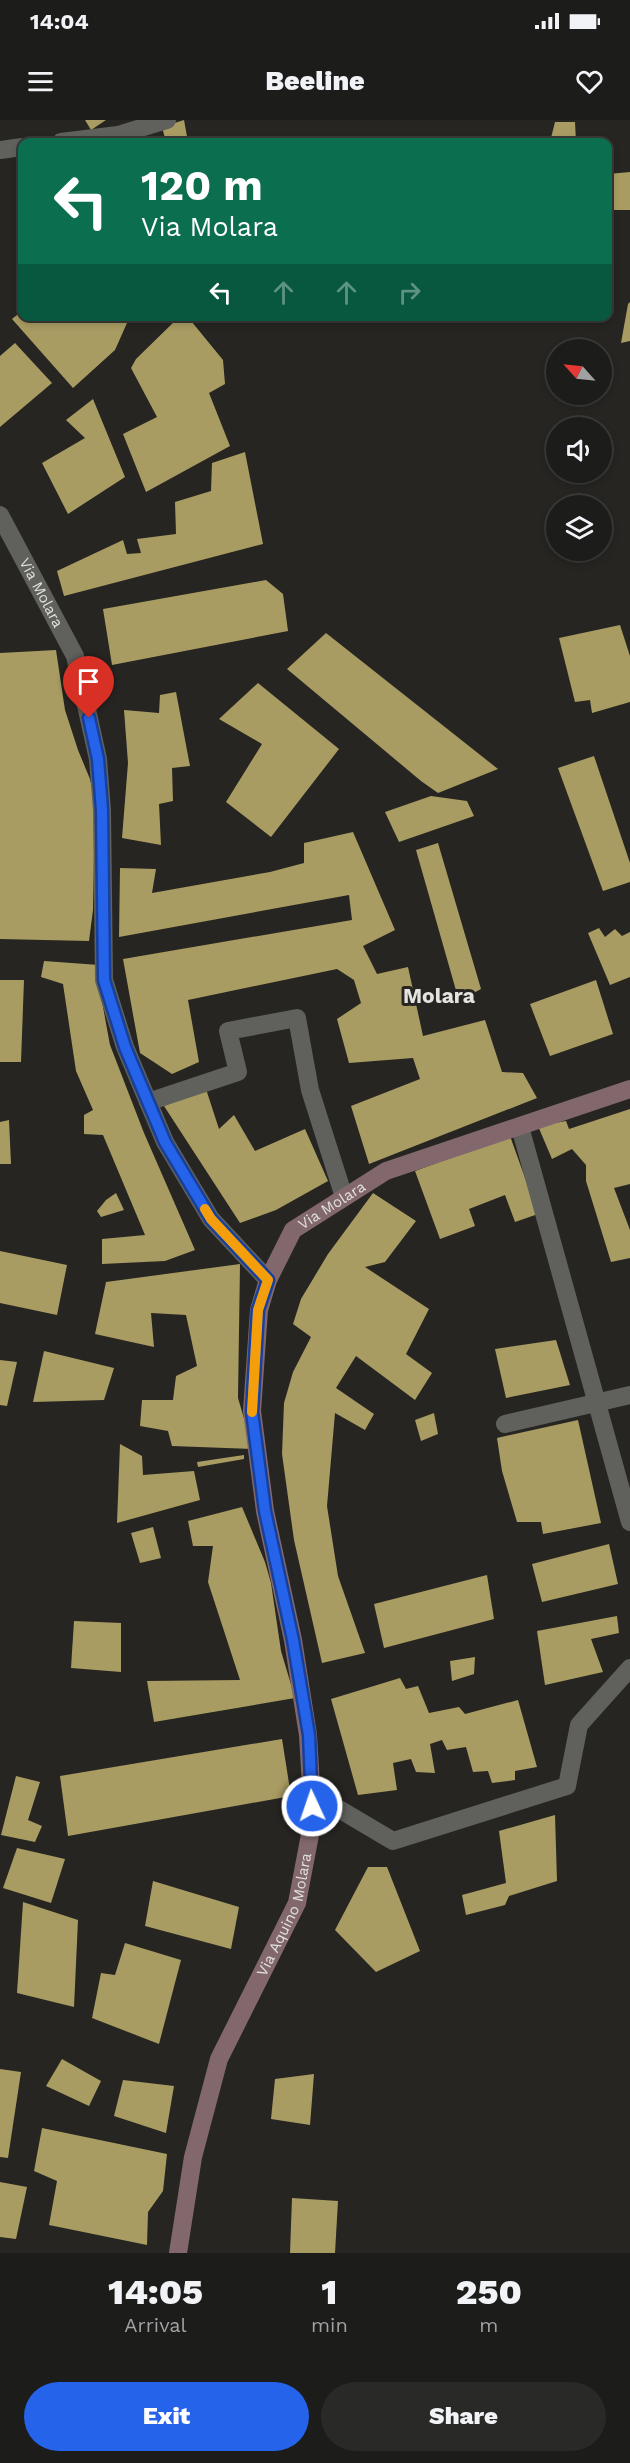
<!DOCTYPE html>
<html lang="en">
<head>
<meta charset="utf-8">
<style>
	:root { --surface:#1c1c1a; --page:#292927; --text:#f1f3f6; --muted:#a0a1a2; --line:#3a3a39; --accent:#2563eb }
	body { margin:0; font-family:"Work Sans",sans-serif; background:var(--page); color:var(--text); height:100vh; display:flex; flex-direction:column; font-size:22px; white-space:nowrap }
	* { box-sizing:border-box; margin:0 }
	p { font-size:20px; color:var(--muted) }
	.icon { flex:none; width:33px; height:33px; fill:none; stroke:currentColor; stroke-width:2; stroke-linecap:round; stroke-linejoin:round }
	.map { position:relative; height:2133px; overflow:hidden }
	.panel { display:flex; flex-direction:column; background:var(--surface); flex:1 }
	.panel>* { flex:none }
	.guide { position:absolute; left:18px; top:18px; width:594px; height:183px; border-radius:12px; box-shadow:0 3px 9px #0003,0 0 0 2px var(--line); background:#0b6e4f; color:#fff; overflow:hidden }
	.needle { width:39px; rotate:297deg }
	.buttons { position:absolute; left:546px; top:219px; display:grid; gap:12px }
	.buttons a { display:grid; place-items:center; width:66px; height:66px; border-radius:50%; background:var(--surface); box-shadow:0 3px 9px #0003,0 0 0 2px var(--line); font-size:30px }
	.pin { position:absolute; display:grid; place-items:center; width:51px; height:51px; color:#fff; margin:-62px -26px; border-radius:50% 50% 50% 0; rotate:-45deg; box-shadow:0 0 6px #0007 }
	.pin .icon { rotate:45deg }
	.me { position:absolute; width:66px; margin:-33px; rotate:357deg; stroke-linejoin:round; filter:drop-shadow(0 0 4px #0008) }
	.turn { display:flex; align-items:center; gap:21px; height:126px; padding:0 24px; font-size:27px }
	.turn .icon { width:78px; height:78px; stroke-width:2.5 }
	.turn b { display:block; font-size:42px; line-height:51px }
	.lanes { display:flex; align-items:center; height:57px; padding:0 24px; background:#0003; justify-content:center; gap:30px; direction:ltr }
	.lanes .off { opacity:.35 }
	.eta { display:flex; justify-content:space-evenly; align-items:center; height:102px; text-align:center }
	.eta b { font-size:36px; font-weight:800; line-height:42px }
	.primary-button { display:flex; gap:12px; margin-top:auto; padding:12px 24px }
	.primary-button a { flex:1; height:69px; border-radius:36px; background:var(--accent); color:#fff; font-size:24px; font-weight:800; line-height:69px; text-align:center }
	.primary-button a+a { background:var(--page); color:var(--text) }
	.status { display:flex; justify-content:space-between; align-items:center; height:42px; padding:0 30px; background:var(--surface); direction:ltr }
	.status svg { height:16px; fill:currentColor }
	header { display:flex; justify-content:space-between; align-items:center; height:78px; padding:0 24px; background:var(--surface); font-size:27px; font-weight:800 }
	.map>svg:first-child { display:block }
	.building { fill:#a99c62 }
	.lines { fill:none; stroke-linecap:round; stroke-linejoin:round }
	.street { stroke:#60605c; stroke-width:18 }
	.secondary { stroke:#82686d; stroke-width:18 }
	.route-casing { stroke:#184099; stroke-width:15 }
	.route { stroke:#2563eb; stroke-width:10 }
	.slow { stroke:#f59e0b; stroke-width:10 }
	.labels { text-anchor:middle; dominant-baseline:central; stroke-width:6; stroke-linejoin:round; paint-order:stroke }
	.street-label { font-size:15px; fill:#e1e1df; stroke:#262522 }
	.district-label { font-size:21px; font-weight:bold; fill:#e4e3df; stroke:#262522 }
</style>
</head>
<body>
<div class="status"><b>14:04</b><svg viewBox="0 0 49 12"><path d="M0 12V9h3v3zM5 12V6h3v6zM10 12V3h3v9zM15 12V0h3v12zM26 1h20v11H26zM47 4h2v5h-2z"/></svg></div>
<header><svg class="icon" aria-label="menu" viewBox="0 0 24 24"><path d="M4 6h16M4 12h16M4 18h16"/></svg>Beeline<svg class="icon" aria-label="heart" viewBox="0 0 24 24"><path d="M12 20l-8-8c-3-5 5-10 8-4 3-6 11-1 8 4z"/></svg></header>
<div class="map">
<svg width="630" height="2133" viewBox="0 0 630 2133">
	<rect width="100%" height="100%" fill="#262522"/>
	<!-- building -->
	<g class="building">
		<path d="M85,0H106L91,10Z"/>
		<path d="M184,0L188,22H166L162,7Z"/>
		<path d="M555,2H575L576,22H550Z"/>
		<path d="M630,52V90H608V54Z"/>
		<path d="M630,182V221L621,223L628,184Z"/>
		<path d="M22,191V196H133L127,203L115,230L73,268L12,199Z"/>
		<path d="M180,196H187L223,240L225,264L209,273L230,326L146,372L123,314L157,297L131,248L136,239Z"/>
		<path d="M15,223L52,263L0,307V236Z"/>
		<path d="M93,279L125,357L68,394L42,343L85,318L66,300Z"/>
		<path d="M245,332L263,424L64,476L57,451L123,420L127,434L141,433L137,419L176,414L175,382L211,371L212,343Z"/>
		<path d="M266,460L283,474L288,511L112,545L103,489Z"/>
		<path d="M620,505L630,536V582L592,593L590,580L575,582L559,518Z"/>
		<path d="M326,513L498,649L438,673L421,661L287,549Z"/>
		<path d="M56,530L65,590L78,630L90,659L95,681L93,790L89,821L0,819V533Z"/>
		<path d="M258,563L339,629L271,717L226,682L262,624L219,599Z"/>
		<path d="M176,572L190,646L172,648L173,681L159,684L161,725L122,718L128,643L124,590L159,593L160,575Z"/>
		<path d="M594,636L630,743V762L603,771L558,648Z"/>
		<path d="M431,676L467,681L474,696L399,722L385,692Z"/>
		<path d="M353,712L395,810L363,826L377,854L408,847L423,916L485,900L502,952L523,953L537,978L369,1044L351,986L420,959L413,938L349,943L337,899L361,883L354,860L337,849L188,880L199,942L172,954L140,933L123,839L352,800L349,775L119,817L120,748L156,749L152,773L270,752L304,743V723Z"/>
		<path d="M438,723L481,869L459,881L416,730Z"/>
		<path d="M599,808L605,817L615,809L622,816L630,812V857L610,865L588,813Z"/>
		<path d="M44,841L99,845V865L110,925L144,1013L195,1130L165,1141L102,1144V1119L145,1115L103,1015L84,1014V995L93,990L76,951L63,864L41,857Z"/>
		<path d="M0,860H24L21,942H0Z"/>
		<path d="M596,860L613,914L550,936L530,884Z"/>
		<path d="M206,969L219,1009L234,995L255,1031L305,1009L328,1061L276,1090L240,1103L164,986Z"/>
		<path d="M630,989V1064L614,1068L630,1110V1138L611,1142L586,1061V1045L572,1029L552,1039L538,1006L566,1001L569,1009Z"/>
		<path d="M9,1000L11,1044H0V1002Z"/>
		<path d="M510,1016L538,1094L515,1102L505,1075L469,1089L475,1106L440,1119L415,1051Z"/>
		<path d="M116,1073L124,1090L101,1097L97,1091L106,1080Z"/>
		<path d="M373,1073L416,1101L385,1142L365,1147L429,1189L406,1234L432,1253L415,1280L356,1236L336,1268L374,1294L365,1310L335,1293L327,1386L338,1456L365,1533L322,1543L294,1420L282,1334L284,1283L293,1252L311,1217L293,1204L301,1179L328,1134Z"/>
		<path d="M0,1131L67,1145L57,1195L0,1183Z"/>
		<path d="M240,1144L238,1278L253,1329L172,1326L168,1311L140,1306L142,1280H173L176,1256L197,1246L186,1195L151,1193L154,1227L95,1214L106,1162Z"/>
		<path d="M556,1220L570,1265L506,1278L495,1229Z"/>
		<path d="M44,1231L114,1248L104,1280L33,1282Z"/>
		<path d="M0,1240L17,1242L7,1286L0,1285Z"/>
		<path d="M434,1293L438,1314L421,1321L415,1300Z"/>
		<path d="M578,1300L601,1403L543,1414L541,1402H517L502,1351L497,1318Z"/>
		<path d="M120,1324L142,1336L143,1355L194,1351L200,1380L117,1403Z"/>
		<path d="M244,1335V1339L198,1347L197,1342Z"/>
		<path d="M242,1387L265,1442L271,1463L281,1531L295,1578L154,1602L147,1561L240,1560L208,1462L213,1426H193L188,1401Z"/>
		<path d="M153,1407L161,1438L140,1443L131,1413Z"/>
		<path d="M609,1424L618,1464L542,1482L532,1444Z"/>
		<path d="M487,1455L494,1499L384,1528L374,1484Z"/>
		<path d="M617,1496L619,1513L591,1519L603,1552L545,1565L537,1511Z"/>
		<path d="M74,1501L121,1503V1552L71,1548Z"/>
		<path d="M475,1537L474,1554L452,1561L450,1541Z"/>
		<path d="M400,1558L406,1569L418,1566L429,1593L459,1587L465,1594L518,1580L537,1647L515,1651V1660L492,1663L488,1651L473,1652L466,1627L447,1630L442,1620L430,1624L435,1653L416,1652L411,1639L393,1643L397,1670L358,1675L331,1579Z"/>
		<path d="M282,1619L291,1676L68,1716L60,1656Z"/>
		<path d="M16,1656L40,1662L28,1700L42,1706L35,1722L1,1715Z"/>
		<path d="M555,1695L557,1761L509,1776L505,1785L466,1795L462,1775L506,1763L499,1711Z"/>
		<path d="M17,1728L65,1739L51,1783L3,1768Z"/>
		<path d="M368,1747H387L420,1831L376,1852L335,1810Z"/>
		<path d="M153,1761L239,1787L231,1829L145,1806Z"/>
		<path d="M23,1782L78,1800L74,1887L17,1873Z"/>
		<path d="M125,1823L181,1840L159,1924L92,1898L101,1853L115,1855Z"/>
		<path d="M62,1939L101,1961L89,1986L46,1966Z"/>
		<path d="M0,1949L21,1952L8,2038L0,2037Z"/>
		<path d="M314,1954L310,2005L271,1999L275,1959Z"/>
		<path d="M123,1960L174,1966L166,2013L114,1996Z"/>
		<path d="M42,2008L167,2034L163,2071L148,2092L147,2125L49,2105L57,2061L34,2051Z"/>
		<path d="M0,2062L27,2067L16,2119L0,2117Z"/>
		<path d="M292,2078L338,2081L335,2133H290Z"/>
	</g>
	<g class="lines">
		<!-- street -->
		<g class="street">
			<path d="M61,22L118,15L167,0"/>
			<path d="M0,30L22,27"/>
			<path id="s1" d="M0,395L75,536L98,639L102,690L104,860L125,927L165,1022L211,1099L268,1160"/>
			<path d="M148,982L238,952L228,911L297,898L310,970L344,1077"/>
			<path d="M520,1007L630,1402"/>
			<path d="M505,1304L630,1275"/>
			<path d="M312,1673L393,1721L567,1666L579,1605L630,1548"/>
		</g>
		<!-- secondary -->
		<path class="secondary" id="s2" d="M178,2133L193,2037L219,1939L297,1783L313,1699L308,1615L293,1520L265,1391L252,1291L259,1190L268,1160L293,1110L386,1051L630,969"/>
	</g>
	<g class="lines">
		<!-- route casing -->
		<g class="route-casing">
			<path id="route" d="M89,598L98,639L102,690L104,860L125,927L165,1022L211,1099L268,1160L258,1190L252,1292L265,1391L293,1520L309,1615L312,1686"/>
		</g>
		<!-- route -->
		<use href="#route" class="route"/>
		<!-- slow -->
		<path class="slow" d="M205,1089L211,1099L268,1160L258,1190L252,1292"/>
	</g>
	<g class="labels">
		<!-- street labels -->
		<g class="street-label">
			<text stroke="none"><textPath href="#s1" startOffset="88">Via Molara</textPath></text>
			<text stroke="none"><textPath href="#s2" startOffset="1106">Via Molara</textPath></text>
			<text stroke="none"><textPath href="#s2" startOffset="358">Via Aquino Molara</textPath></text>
		</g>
		<!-- district labels -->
		<g class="district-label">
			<text x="439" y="875">Molara</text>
		</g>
	</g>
</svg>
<div class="buttons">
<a><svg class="needle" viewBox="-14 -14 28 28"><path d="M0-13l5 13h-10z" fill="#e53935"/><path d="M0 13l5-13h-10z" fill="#a0a1a2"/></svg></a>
<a><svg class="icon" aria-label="sound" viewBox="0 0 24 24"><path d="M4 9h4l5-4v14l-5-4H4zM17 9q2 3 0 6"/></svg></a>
<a><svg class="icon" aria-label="layers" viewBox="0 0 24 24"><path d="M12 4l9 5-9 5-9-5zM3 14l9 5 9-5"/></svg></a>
</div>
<div class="pin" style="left:89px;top:598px;background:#d93025"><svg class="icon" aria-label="arrive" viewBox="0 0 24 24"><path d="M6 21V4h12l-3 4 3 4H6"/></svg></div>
<svg class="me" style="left:312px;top:1686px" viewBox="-20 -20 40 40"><circle r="17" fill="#2563eb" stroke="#fff" stroke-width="3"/><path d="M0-11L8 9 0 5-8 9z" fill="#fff"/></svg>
<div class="guide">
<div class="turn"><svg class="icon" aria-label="left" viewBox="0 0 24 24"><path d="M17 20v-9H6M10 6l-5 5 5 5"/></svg><div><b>120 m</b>Via Molara</div></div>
<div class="lanes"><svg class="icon" aria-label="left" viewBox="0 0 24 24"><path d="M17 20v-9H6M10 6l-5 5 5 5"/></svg><svg class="icon off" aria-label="ahead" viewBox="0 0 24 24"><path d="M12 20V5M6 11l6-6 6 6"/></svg><svg class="icon off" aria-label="ahead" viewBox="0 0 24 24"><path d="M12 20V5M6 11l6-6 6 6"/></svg><svg class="icon off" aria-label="right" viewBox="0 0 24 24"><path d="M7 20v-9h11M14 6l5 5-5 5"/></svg></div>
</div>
</div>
<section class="panel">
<div class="eta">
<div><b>14:05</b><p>Arrival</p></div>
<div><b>1</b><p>min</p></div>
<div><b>250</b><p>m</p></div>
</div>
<div class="primary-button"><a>Exit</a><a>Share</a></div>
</section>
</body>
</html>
